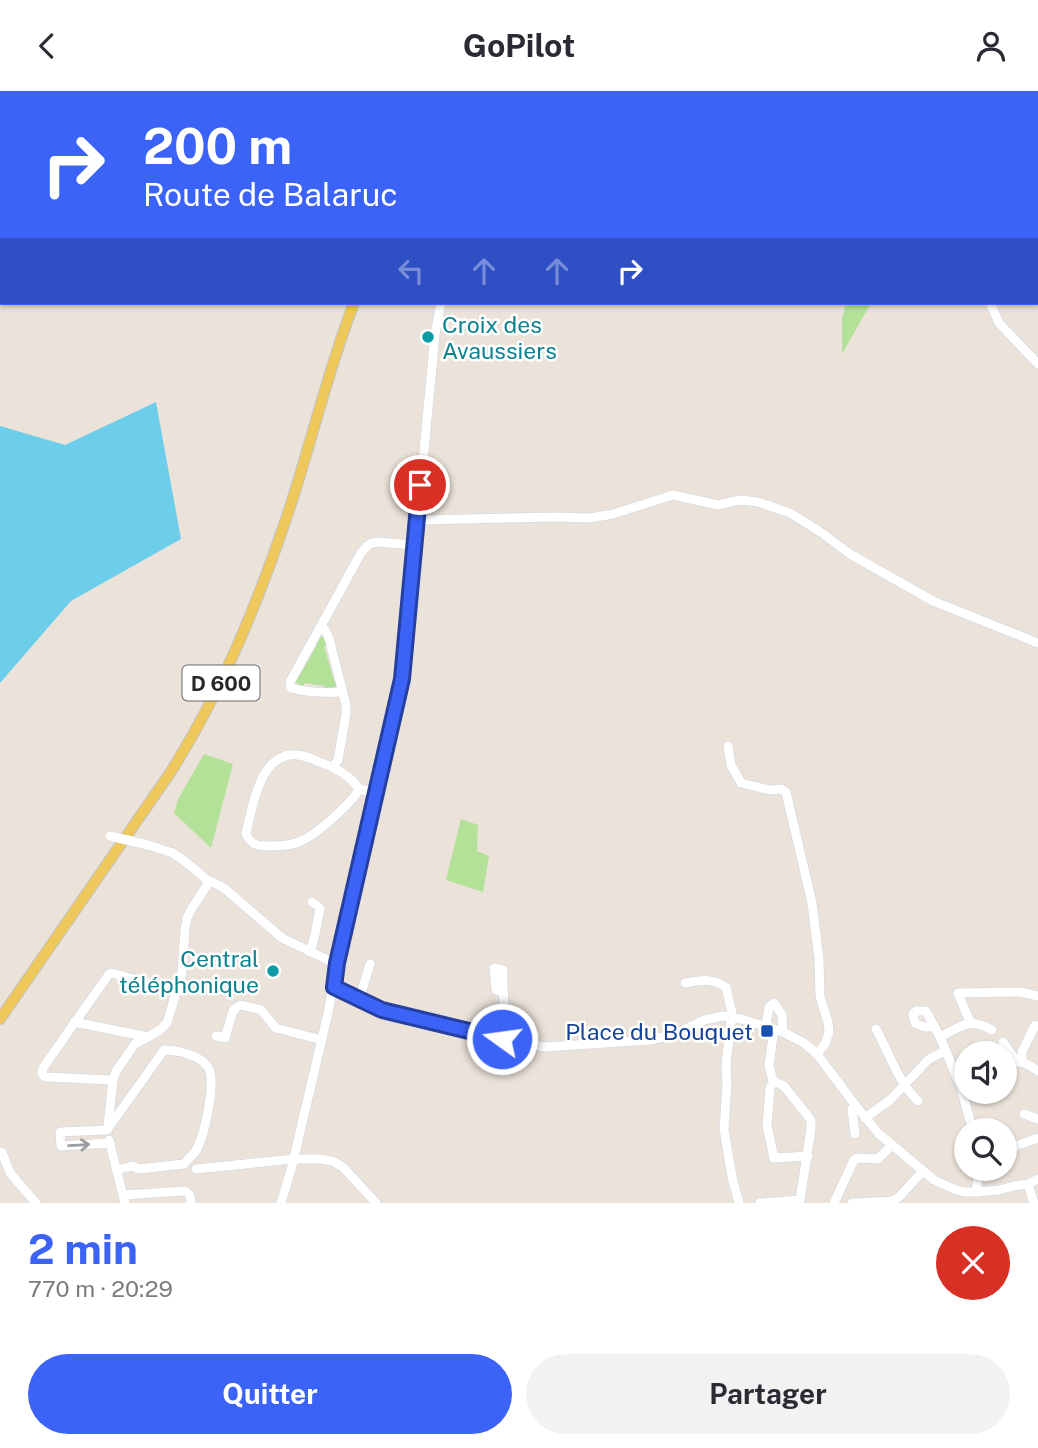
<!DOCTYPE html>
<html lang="fr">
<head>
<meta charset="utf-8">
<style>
	:root { --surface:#fff; --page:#f2f2f3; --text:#2b2b33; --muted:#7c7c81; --accent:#3b63f7 }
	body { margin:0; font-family:"Public Sans",sans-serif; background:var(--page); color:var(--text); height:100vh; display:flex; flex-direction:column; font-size:26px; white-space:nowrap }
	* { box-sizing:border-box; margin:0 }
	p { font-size:23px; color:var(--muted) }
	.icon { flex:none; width:38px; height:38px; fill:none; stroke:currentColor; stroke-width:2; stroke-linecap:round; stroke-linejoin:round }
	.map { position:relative; height:1112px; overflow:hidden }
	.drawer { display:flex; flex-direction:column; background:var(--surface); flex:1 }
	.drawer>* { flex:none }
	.top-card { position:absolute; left:0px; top:0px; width:1040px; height:214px; box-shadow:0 2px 5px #0004; background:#3b63f7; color:#fff; overflow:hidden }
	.controls { position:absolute; left:954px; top:950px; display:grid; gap:14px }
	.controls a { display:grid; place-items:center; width:63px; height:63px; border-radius:50%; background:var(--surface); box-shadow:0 2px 5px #0004; font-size:35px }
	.pin { position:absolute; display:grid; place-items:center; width:60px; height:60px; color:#fff; margin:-30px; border:4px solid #fff; border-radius:50%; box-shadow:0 2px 7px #0007 }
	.me { position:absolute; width:77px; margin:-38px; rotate:284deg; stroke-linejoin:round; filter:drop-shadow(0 0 5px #0008) }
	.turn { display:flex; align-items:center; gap:24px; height:147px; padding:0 28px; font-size:32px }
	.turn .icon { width:91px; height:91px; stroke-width:2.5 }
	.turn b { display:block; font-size:49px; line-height:60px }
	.lanes { display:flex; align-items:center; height:66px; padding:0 28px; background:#0003; justify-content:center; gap:35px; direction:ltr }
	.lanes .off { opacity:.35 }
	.round { display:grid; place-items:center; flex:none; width:74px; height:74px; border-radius:37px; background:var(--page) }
	.head { display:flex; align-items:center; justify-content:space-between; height:119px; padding:0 28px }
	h1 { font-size:42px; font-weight:700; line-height:52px; color:var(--accent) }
	.button { display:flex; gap:14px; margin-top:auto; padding:14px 28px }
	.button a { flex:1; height:80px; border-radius:42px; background:var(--accent); color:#fff; font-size:28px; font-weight:700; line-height:80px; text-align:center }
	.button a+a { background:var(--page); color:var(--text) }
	header { display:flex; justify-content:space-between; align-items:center; height:91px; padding:0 28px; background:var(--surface); font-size:32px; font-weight:700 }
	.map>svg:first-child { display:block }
	.green { fill:#b2e197 }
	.water { fill:#6dceec }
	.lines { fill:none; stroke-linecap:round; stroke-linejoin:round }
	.minor-casing { stroke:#cfd3e1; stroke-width:10 }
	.major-casing { stroke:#c3c3c3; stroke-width:12 }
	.minor { stroke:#fff; stroke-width:9 }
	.major { stroke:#eec85b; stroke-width:10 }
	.minor-bridge-casing { stroke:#cfd3e1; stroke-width:10; stroke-linecap:butt }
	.minor-bridge { stroke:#fff; stroke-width:9 }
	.oneway { stroke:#9e9e9e }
	.route-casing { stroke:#2640a1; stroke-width:18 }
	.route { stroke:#3b63f7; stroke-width:12 }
	.culture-dot { fill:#0f9aa8; stroke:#fff; stroke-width:2.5 }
	.transit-dot { fill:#1a4fb4; stroke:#fff; stroke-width:2.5 }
	.labels { text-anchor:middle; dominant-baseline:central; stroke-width:5; stroke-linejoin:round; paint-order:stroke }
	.shield { fill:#fff; stroke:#686868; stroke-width:2 }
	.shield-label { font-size:21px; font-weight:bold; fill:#282828 }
	.culture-label { font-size:23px; fill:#0d838f; stroke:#fff; text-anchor:start }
	.transit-label { font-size:23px; fill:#164399; stroke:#fff; text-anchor:end }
</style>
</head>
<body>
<header><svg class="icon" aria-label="back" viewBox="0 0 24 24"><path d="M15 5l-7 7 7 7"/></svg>GoPilot<svg class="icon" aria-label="person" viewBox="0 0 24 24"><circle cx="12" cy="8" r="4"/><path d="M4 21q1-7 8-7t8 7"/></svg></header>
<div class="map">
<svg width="1038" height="1112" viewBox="0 0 1038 1112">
	<rect width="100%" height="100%" fill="#ebe3da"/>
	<!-- green -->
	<g class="green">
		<path d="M846,212H871L842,263V228Z"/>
		<path d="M318,545L324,546L327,554L324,555L334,590L338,591L335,597H325L324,595L305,592L303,596L296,591V582L300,584L317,554L314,551Z"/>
		<path d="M204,663L233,673L211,757L174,722L178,708Z"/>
		<path d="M461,728L478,734L477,760L489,765L483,801L446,789Z"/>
	</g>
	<!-- water -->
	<path class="water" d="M156,311L181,448L71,510L0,592V335L65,354Z"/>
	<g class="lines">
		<!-- minor casing -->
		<g class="minor-casing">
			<g id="minor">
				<path d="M766,0L767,2"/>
				<path d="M444,2L445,0"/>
				<path d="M531,2L532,0"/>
				<path d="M990,212L999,232L1038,273"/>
				<path d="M417,429L555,426L590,427L613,423L673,404L718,414L740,409L758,411L790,422L822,442L850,463L933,510L1038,552"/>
				<path d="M321,535L325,539L329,547L346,614V623L338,669L333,676"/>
				<path d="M342,601C325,602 308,602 291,597L290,591L361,462L367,455L372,452L378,451L413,454"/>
				<path d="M728,655L731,674L741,692L770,699L781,698L786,701L812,812L819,868L820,906L828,931L829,941L825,953L817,963"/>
				<path d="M359,698C352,712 316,744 301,750C291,755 278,755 268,755C256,755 250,753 246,742C253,714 260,660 298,664C305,665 313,668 319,671C333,675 351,685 359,698L376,702"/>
				<path d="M148,754L173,762L186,771L206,788L224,797L282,847L328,869L337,872"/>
				<path d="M310,861L315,844L320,817L312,811"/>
				<path d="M685,892C702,889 711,887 726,896L732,922L726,973L727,992L724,1038L732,1086L739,1112"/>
				<path d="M334,896L382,919L502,948L545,956L650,949L673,944L704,929L723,925L741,928L783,941L804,952L817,963L856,1015L878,1042L934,1089L954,1098L964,1101H976L999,1099L1014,1095L1028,1093L1038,1088"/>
				<path d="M359,909L370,873"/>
				<path d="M74,931L148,946"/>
				<path d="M970,931L958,902L1020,901L1038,905"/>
				<path d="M766,935L769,916L774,912L782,924L783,941"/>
				<path d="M934,936H924L915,932L913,923L916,920H925L927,922L940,946L961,997L973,1040"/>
				<path d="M774,938L769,975L773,990L770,997L767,1035L774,1067L808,1065"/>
				<path d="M876,938C890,963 897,990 918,1010"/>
				<path d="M216,945L225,947L233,920L237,916L241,914L261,919L276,937L322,949"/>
				<path d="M940,946C962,935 969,926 992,939"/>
				<path d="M502,948C507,925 502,902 503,879L494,877L496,899L502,901"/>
				<path d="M1003,951L1016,970"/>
				<path d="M1022,970V961L1035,934L1038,935"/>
				<path d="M1004,974C1021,968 1024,971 1038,980"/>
				<path d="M113,989L45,986L42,982L43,977L59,954L109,883L112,882L177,901"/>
				<path d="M1024,1023L1038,1028"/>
				<path d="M865,1027L890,1009L929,968L945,960"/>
				<path d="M108,1035L113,989L116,980L135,953L160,939L167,932L182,881L185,838L187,827L192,817L210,790"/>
				<path d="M855,1043L852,1018L856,1015"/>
				<path d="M109,1049L125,1112"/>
				<path d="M110,1052L61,1055L60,1041L107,1039L164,959C177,959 200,964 208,976C217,991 204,1047 195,1061C192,1065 187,1069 184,1073L139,1078L132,1075L116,1079"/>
				<path d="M1004,1059L1038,1047"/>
				<path d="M2,1061L10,1082L36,1112"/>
				<path d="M196,1078L294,1068H320L332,1070L343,1076L376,1112"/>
				<path d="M1028,1093L1034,1112"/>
				<path d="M976,1101L979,1078"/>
				<path d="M123,1104L185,1100L190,1104L191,1112"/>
				<path d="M281,1112L292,1075L328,922L337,872L402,588L432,276L435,243L441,212"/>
				<path d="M760,1112L800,1109L811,1038V1029L784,995L773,990"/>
				<path d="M834,1112L854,1069L857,1067L878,1068L892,1054"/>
				<path d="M852,1112L893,1110L900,1105L922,1081"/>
			</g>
		</g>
		<!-- major casing -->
		<g class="major-casing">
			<g id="major">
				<path d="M461,2L462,0"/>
				<path d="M0,928L170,682C221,602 257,514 287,425C311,354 327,281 354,212"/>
			</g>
		</g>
		<!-- minor -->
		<use href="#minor" class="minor"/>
		<!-- major -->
		<use href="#major" class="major"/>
		<!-- minor-bridge casing -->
		<g class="minor-bridge-casing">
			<path id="minor-bridge" d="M110,745L148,754"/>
		</g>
		<!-- minor-bridge -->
		<use href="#minor-bridge" class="minor-bridge"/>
	</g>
	<!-- one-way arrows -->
	<defs><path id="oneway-shaft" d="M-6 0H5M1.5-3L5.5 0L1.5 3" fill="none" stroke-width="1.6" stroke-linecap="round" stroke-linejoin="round" transform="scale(1.75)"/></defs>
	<use class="oneway" href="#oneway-shaft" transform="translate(79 1054) rotate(-3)"/>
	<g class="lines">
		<!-- route casing -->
		<g class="route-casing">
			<path id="route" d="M420,394L402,588L337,872L334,896L382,919L502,948"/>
		</g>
		<!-- route -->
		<use href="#route" class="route"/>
	</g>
	<!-- markers -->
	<g class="culture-dot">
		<circle cx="428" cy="246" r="7"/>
		<circle cx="273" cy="880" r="7"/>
	</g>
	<rect class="transit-dot" x="760" y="933" width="14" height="14" rx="3.5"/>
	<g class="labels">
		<!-- shield labels -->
		<rect class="shield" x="182.5" y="574.5" width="77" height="35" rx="5"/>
		<g class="shield-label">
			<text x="221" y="592">D 600</text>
		</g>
		<!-- culture labels -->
		<g class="culture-label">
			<text x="442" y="233">Croix des<tspan x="442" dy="26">Avaussiers</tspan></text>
			<text x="259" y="867" text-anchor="end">Central<tspan x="259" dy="26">téléphonique</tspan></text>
		</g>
		<!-- transit labels -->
		<g class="transit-label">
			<text x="753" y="940">Place du Bouquet</text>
		</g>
	</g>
</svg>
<div class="controls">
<a><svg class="icon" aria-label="sound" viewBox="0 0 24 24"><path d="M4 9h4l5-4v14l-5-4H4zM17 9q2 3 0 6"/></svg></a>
<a><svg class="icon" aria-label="search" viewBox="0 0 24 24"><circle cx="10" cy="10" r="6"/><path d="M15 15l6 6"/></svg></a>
</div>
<div class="pin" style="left:420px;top:394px;background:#d93025"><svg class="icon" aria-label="arrive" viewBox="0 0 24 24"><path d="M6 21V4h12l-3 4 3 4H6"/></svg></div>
<svg class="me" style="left:502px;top:948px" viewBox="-20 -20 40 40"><circle r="17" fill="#3b63f7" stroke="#fff" stroke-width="3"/><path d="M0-11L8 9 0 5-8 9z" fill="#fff"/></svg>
<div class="top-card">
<div class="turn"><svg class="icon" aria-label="right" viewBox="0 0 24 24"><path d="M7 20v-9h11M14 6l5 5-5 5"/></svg><div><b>200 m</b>Route de Balaruc</div></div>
<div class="lanes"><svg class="icon off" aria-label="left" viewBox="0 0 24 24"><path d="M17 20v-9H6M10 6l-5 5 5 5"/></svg><svg class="icon off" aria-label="ahead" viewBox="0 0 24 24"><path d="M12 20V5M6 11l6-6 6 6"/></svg><svg class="icon off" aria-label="ahead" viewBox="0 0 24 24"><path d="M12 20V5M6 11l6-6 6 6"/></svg><svg class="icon" aria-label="right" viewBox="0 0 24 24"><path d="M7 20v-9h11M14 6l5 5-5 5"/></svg></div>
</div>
</div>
<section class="drawer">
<div class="head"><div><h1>2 min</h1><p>770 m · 20:29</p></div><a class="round" style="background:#d93025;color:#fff"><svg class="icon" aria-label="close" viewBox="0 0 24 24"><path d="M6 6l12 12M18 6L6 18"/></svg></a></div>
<div class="button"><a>Quitter</a><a>Partager</a></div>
</section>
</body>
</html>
